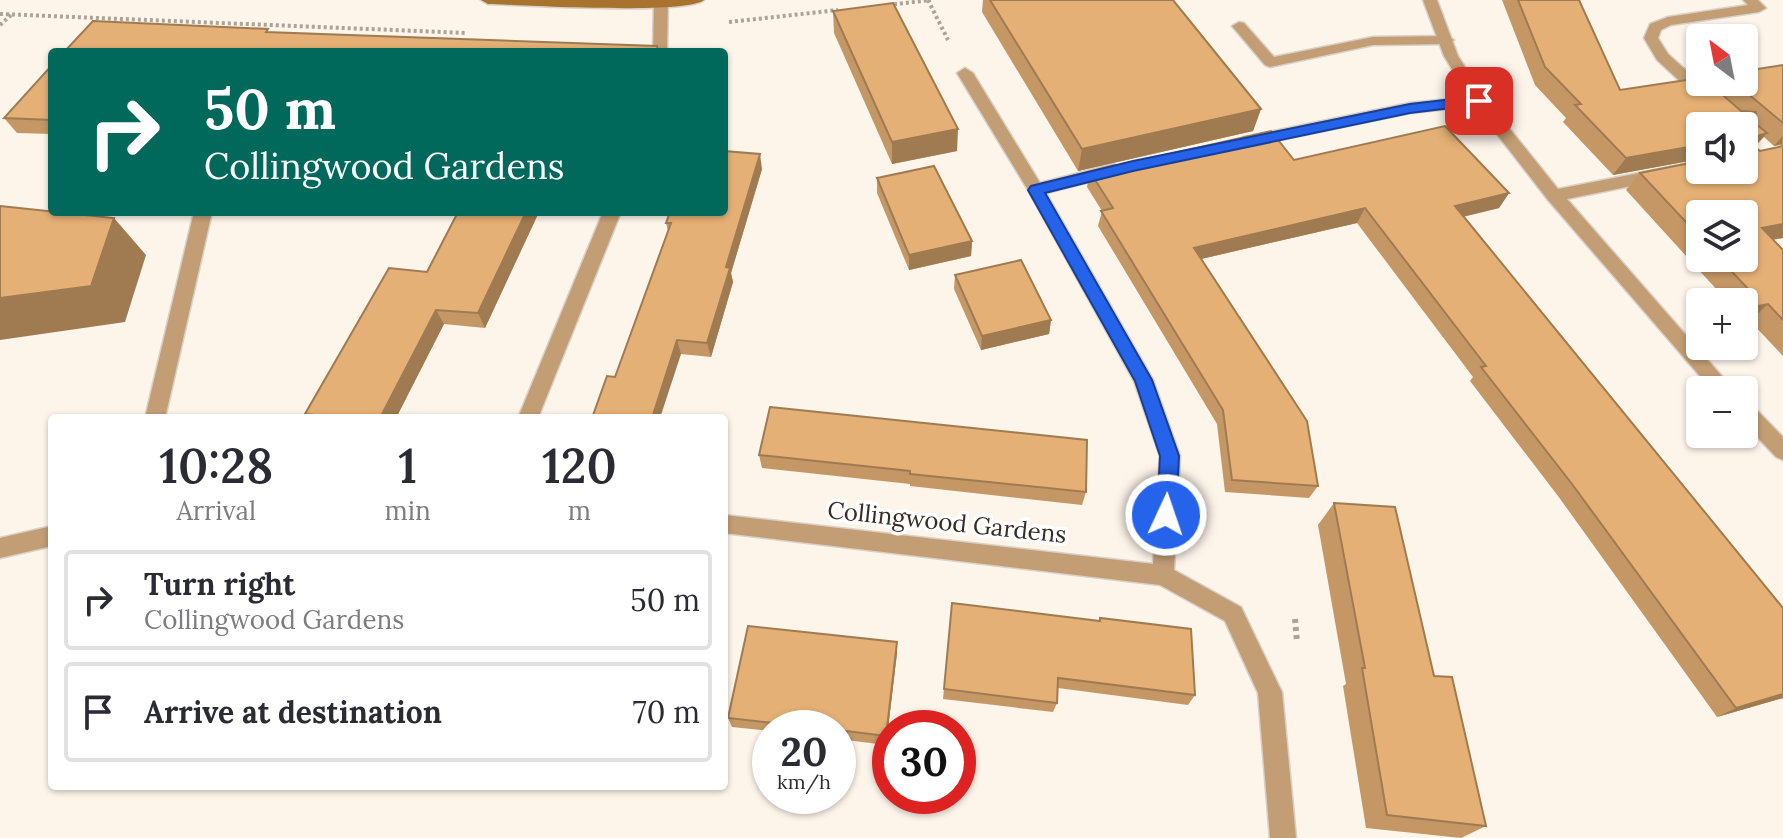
<!DOCTYPE html>
<html lang="en">
<head>
<meta charset="utf-8">
<style>
	:root { --surface:#fff; --page:#f7f7f7; --text:#2b2b33; --muted:#7c7c81; --line:#e1e1e2 }
	body { margin:0; font-family:Lora,serif; background:var(--page); color:var(--text); height:100vh; display:flex; flex-direction:column; font-size:30px; white-space:nowrap }
	* { box-sizing:border-box; margin:0 }
	p { font-size:26px; color:var(--muted) }
	.icon { flex:none; width:44px; height:44px; fill:none; stroke:currentColor; stroke-width:2; stroke-linecap:round; stroke-linejoin:round }
	.map { position:relative; flex:1; overflow:hidden }
	.side { position:absolute; left:48px; top:414px; width:680px; height:376px; display:flex; flex-direction:column; background:var(--surface); border-radius:8px; box-shadow:0 2px 6px #0004 }
	.side>* { flex:none }
	.top-card { position:absolute; left:48px; top:48px; width:680px; height:168px; border-radius:8px; box-shadow:0 2px 6px #0004; background:#00695c; color:#fff; overflow:hidden }
	.needle { width:52px; rotate:328deg }
	.fabs { position:absolute; left:1686px; top:24px; display:grid; gap:16px }
	.fabs a { display:grid; place-items:center; width:72px; height:72px; border-radius:8px; background:var(--surface); box-shadow:0 2px 6px #0004; font-size:40px }
	.speed { position:absolute; left:752px; top:710px; display:flex; gap:16px; font-size:40px; font-weight:700; text-align:center }
	.speed>* { display:grid; place-content:center; width:104px; height:104px; border-radius:50%; background:var(--surface); box-shadow:0 2px 6px #0004; line-height:1 }
	.speed small { font-size:20px; font-weight:400 }
	.speed .limit { border:12px solid #d22; background:#fff; color:#111 }
	.pin { position:absolute; display:grid; place-items:center; width:68px; height:68px; color:#fff; margin:-34px; border-radius:16px; box-shadow:0 4px 12px #0006 }
	.me { position:absolute; width:88px; margin:-44px; rotate:3deg; stroke-linejoin:round; filter:drop-shadow(0 0 6px #0008) }
	.turn { display:flex; align-items:center; gap:28px; height:168px; padding:0 24px; font-size:36px }
	.turn .icon { width:104px; height:104px; stroke-width:2.5 }
	.turn b { display:block; font-size:56px; line-height:68px }
	.eta { display:flex; justify-content:space-evenly; align-items:center; height:136px; text-align:center }
	.eta b { font-size:48px; font-weight:600; line-height:56px }
	ul { padding:0; list-style:none }
	li { display:flex; align-items:center; gap:24px; height:100px; margin:0 16px 12px; padding:0 8px; border:4px solid var(--line); border-radius:8px }
	li div { flex:1 }
	li b { display:block; font-size:30px }
	li em { font-style:normal }
	.map>svg:first-child { display:block }
	.lines { fill:none; stroke-linecap:round; stroke-linejoin:round }
	.lane-casing { stroke:#d9d0c6; stroke-width:3 }
	.street-casing { stroke:#d9d0c6; stroke-width:3 }
	.secondary-casing { stroke:#d9d0c6; stroke-width:3 }
	.path-far1 { stroke:#aca399; stroke-width:4; stroke-dasharray:3 3; stroke-linecap:butt }
	.path { stroke:#aca399; stroke-width:6; stroke-dasharray:4 4; stroke-linecap:butt }
	.lane { fill:#c39e75; fill-rule:evenodd }
	.street { fill:#c39e75; fill-rule:evenodd }
	.secondary { fill:#a8732e; fill-rule:evenodd }
	.wall { fill:#c59765; fill-rule:evenodd }
	.shaded-wall { fill:#a07b52 }
	.building { fill:#e5b075; stroke:#a07b52; stroke-width:2 }
	.route { fill:#2563eb; stroke:#184099; stroke-width:2 }
	.labels { text-anchor:middle; dominant-baseline:central; stroke-width:7; stroke-linejoin:round; paint-order:stroke }
	.street-label { font-size:24px; fill:#362d24; stroke:#fff }
</style>
</head>
<body>
<div class="map">
<svg width="1783" height="838" viewBox="0 0 1783 838">
	<rect width="100%" height="100%" fill="#fdf4ea"/>
	<g class="lines">
		<!-- lane casing -->
		<g class="lane-casing">
			<g id="lane">
				<path d="M1743,0H1758L1766,8L1759,12L1671,25L1661,30L1658,38L1668,54L1744,122L1746,126L1744,129V126H1728L1657,60L1644,38L1650,24L1668,17L1748,5Z"/>
				<path d="M1239,22L1244,23L1274,57L1373,37L1447,36L1454,40L1447,44L1373,45L1270,67L1265,65L1232,26Z"/>
				<path d="M194,212H212L165,418H145Z"/>
				<path d="M52,526V546L0,558V538Z"/>
			</g>
		</g>
		<!-- street casing -->
		<g class="street-casing">
			<g id="street">
				<path d="M654,0H668L667,52H653Z"/>
				<path d="M1423,0H1437L1458,56L1485,98L1558,189L1700,161V170L1706,171L1567,199L1734,390H1712L1548,200L1475,106L1410,113L1250,146L1244,145V137L1250,136L1410,103L1469,97L1444,56Z"/>
				<path d="M965,68L973,73L1040,183L1114,164L1122,170L1120,174L1046,193L1153,380L1180,456L1174,570L1241,607L1278,684L1282,692L1296,838H1270L1258,693L1225,621L1160,585L724,533V515L1153,564L1160,456L1134,381L1028,190L957,73Z"/>
				<path d="M603,212H621L538,418H518Z"/>
				<path d="M1744,402L1751,404L1783,437V460L1776,457L1744,423Z"/>
			</g>
		</g>
		<!-- secondary casing -->
		<g class="secondary-casing">
			<path id="secondary" d="M481,0H704C685,15 523,5 488,4Z"/>
		</g>
		<!-- path-far1 -->
		<g class="path-far1">
			<path d="M928,0L948,40"/>
			<path d="M888,5L931,0"/>
			<path d="M0,14L467,33"/>
			<path d="M729,22L838,10"/>
			<path d="M0,25L11,15"/>
		</g>
		<!-- path -->
		<path class="path" d="M1295,619L1297,642"/>
		<!-- lane -->
		<use href="#lane" class="lane"/>
		<!-- street -->
		<use href="#street" class="street"/>
		<!-- secondary -->
		<use href="#secondary" class="secondary"/>
	</g>
	<!-- wall -->
	<g class="wall">
		<path d="M983,0H1173L1261,109L1253,131L1078,171L982,12Z"/>
		<path d="M1502,0H1579L1620,90L1714,87L1717,82H1744L1783,65V145L1774,146L1764,137L1756,145L1773,239L1783,250V356L1750,321L1744,322V302H1728L1626,190L1640,173L1744,170L1700,126V159L1613,175L1563,122L1566,118L1535,85ZM1700,214L1744,258H1700Z"/>
		<path d="M833,11L957,151L892,164L834,33Z"/>
		<path d="M52,65V134L17,133L4,118Z"/>
		<path d="M1294,160L1509,193L1499,208L1463,217L1783,698L1717,717L1558,496L1470,381L1473,377L1357,223L1201,259L1318,486L1309,498L1225,492L1217,424L1098,226L1102,211L1087,187L1090,172Z"/>
		<path d="M762,169L731,273L733,282L711,357L681,354L615,377L668,231L666,223Z"/>
		<path d="M877,178L972,241L971,256L909,270L877,193Z"/>
		<path d="M458,212H539L485,328L444,324L396,418H308L305,414L427,272Z"/>
		<path d="M955,275L1051,320L1049,334L981,350L954,289Z"/>
		<path d="M770,407L1086,492L1082,505L910,486V484L762,468L759,455Z"/>
		<path d="M1334,503L1434,676L1486,826L1461,838L1366,828L1343,686L1346,684L1318,525Z"/>
		<path d="M952,603L1099,621L1100,618L1195,695L1188,705L1058,688L1057,703L1053,712L943,699Z"/>
		<path d="M897,642V653L886,745L838,739V728H770V731L732,727L728,718Z"/>
	</g>
	<!-- shaded-wall -->
	<g class="shaded-wall">
		<path d="M1261,109L1253,131L1078,171L1082,149Z"/>
		<path d="M958,129L957,151L892,164V142Z"/>
		<path d="M1767,133L1752,150L1757,136Z"/>
		<path d="M1783,136L1782,144L1774,146Z"/>
		<path d="M1700,145V159L1613,175L1626,158Z"/>
		<path d="M760,154L762,169L731,273L733,282L711,357L707,343L726,267Z"/>
		<path d="M1509,193L1499,208L1445,221L1455,206Z"/>
		<path d="M1365,208L1357,223L1188,262L1194,248Z"/>
		<path d="M526,212H539L485,328L478,313Z"/>
		<path d="M114,218L146,255L125,322L0,340V298Z"/>
		<path d="M1783,224V238L1746,245L1762,228Z"/>
		<path d="M972,241L971,256L909,270V255Z"/>
		<path d="M1768,304L1750,321L1744,322V315L1753,307Z"/>
		<path d="M436,310L444,324L396,418H380Z"/>
		<path d="M1051,320L1049,334L981,350L982,336Z"/>
		<path d="M677,340L681,354L660,418H652Z"/>
		<path d="M897,642V653L886,745V736Z"/>
		<path d="M1783,694V698L1717,717L1736,708Z"/>
	</g>
	<!-- building -->
	<g class="building">
		<path d="M990,0H1173L1261,109L1082,149Z"/>
		<path d="M1518,0H1579L1620,90L1700,78V82H1708L1741,111L1756,112V124L1767,133L1757,136L1756,148L1760,151L1783,146V224L1762,228L1783,250V320L1768,304L1753,307L1752,293L1719,258H1744V214H1700V237L1640,173L1700,161V170H1744V126H1700V145L1626,158L1575,105L1581,104L1545,67Z"/>
		<path d="M893,3L958,129L892,142L833,11Z"/>
		<path d="M93,21L268,29L266,32L657,46L658,52H64Z"/>
		<path d="M52,65V120L4,118Z"/>
		<path d="M1783,65V123L1734,82H1744V71Z"/>
		<path d="M1445,126L1509,193L1455,206L1783,608V694L1736,708L1572,484L1481,367L1486,366L1365,208L1194,248L1307,421L1318,486L1232,480L1223,410L1101,211L1113,208L1090,172L1271,131L1294,160Z"/>
		<path d="M724,151L760,154L726,267L730,268L707,343L677,340L652,418H592L607,376L615,377L671,223H666L670,212H724Z"/>
		<path d="M934,166L972,241L909,255L877,178Z"/>
		<path d="M0,206L114,218L91,286L0,298Z"/>
		<path d="M458,212H526L478,313L436,310L380,418H343L305,414L389,268L427,272Z"/>
		<path d="M1021,260L1051,320L982,336L955,275Z"/>
		<path d="M770,407L1087,440L1086,492L910,474V471L759,455Z"/>
		<path d="M1334,503L1395,507L1434,676L1452,677L1486,826L1387,815L1362,668H1365Z"/>
		<path d="M952,603L1100,621V618L1191,629L1195,695L1058,678L1057,703L944,689Z"/>
		<path d="M748,626L897,642L886,736L838,730V728H817L728,718Z"/>
	</g>
	<!-- route -->
	<path class="route" d="M1479,96L1486,101L1484,104L1410,113L1133,171L1045,193L1152,380L1179,456L1176,515L1173,521L1166,524L1160,521L1157,515L1160,456L1135,381L1028,190L1031,186L1133,161L1410,104Z"/>
	<g class="labels">
		<!-- street labels -->
		<g class="street-label">
			<text transform="translate(947 522) rotate(6)">Collingwood Gardens</text>
		</g>
	</g>
</svg>
<div class="fabs">
<a><svg class="needle" viewBox="-14 -14 28 28"><path d="M0-13l5 13h-10z" fill="#e53935"/><path d="M0 13l5-13h-10z" fill="#7c7c81"/></svg></a>
<a><svg class="icon" aria-label="sound" viewBox="0 0 24 24"><path d="M4 9h4l5-4v14l-5-4H4zM17 9q2 3 0 6"/></svg></a>
<a><svg class="icon" aria-label="layers" viewBox="0 0 24 24"><path d="M12 4l9 5-9 5-9-5zM3 14l9 5 9-5"/></svg></a>
<a>+</a>
<a>−</a>
</div>
<div class="speed"><div>20<small>km/h</small></div><div class="limit">30</div></div>
<div class="pin" style="left:1479px;top:101px;background:#d93025"><svg class="icon" aria-label="arrive" viewBox="0 0 24 24"><path d="M6 21V4h12l-3 4 3 4H6"/></svg></div>
<svg class="me" style="left:1166px;top:515px" viewBox="-20 -20 40 40"><circle r="17" fill="#2563eb" stroke="#fff" stroke-width="3"/><path d="M0-11L8 9 0 5-8 9z" fill="#fff"/></svg>
<div class="top-card">
<div class="turn"><svg class="icon" aria-label="right" viewBox="0 0 24 24"><path d="M7 20v-9h11M14 6l5 5-5 5"/></svg><div><b>50 m</b>Collingwood Gardens</div></div>
</div>
<section class="side">
<div class="eta">
<div><b>10:28</b><p>Arrival</p></div>
<div><b>1</b><p>min</p></div>
<div><b>120</b><p>m</p></div>
</div>
<ul>
<li><svg class="icon" aria-label="right" viewBox="0 0 24 24"><path d="M7 20v-9h11M14 6l5 5-5 5"/></svg><div><b>Turn right</b><p>Collingwood Gardens</p></div><em>50 m</em></li>
<li><svg class="icon" aria-label="arrive" viewBox="0 0 24 24"><path d="M6 21V4h12l-3 4 3 4H6"/></svg><div><b>Arrive at destination</b></div><em>70 m</em></li>
</ul>
</section>
</div>
</body>
</html>
